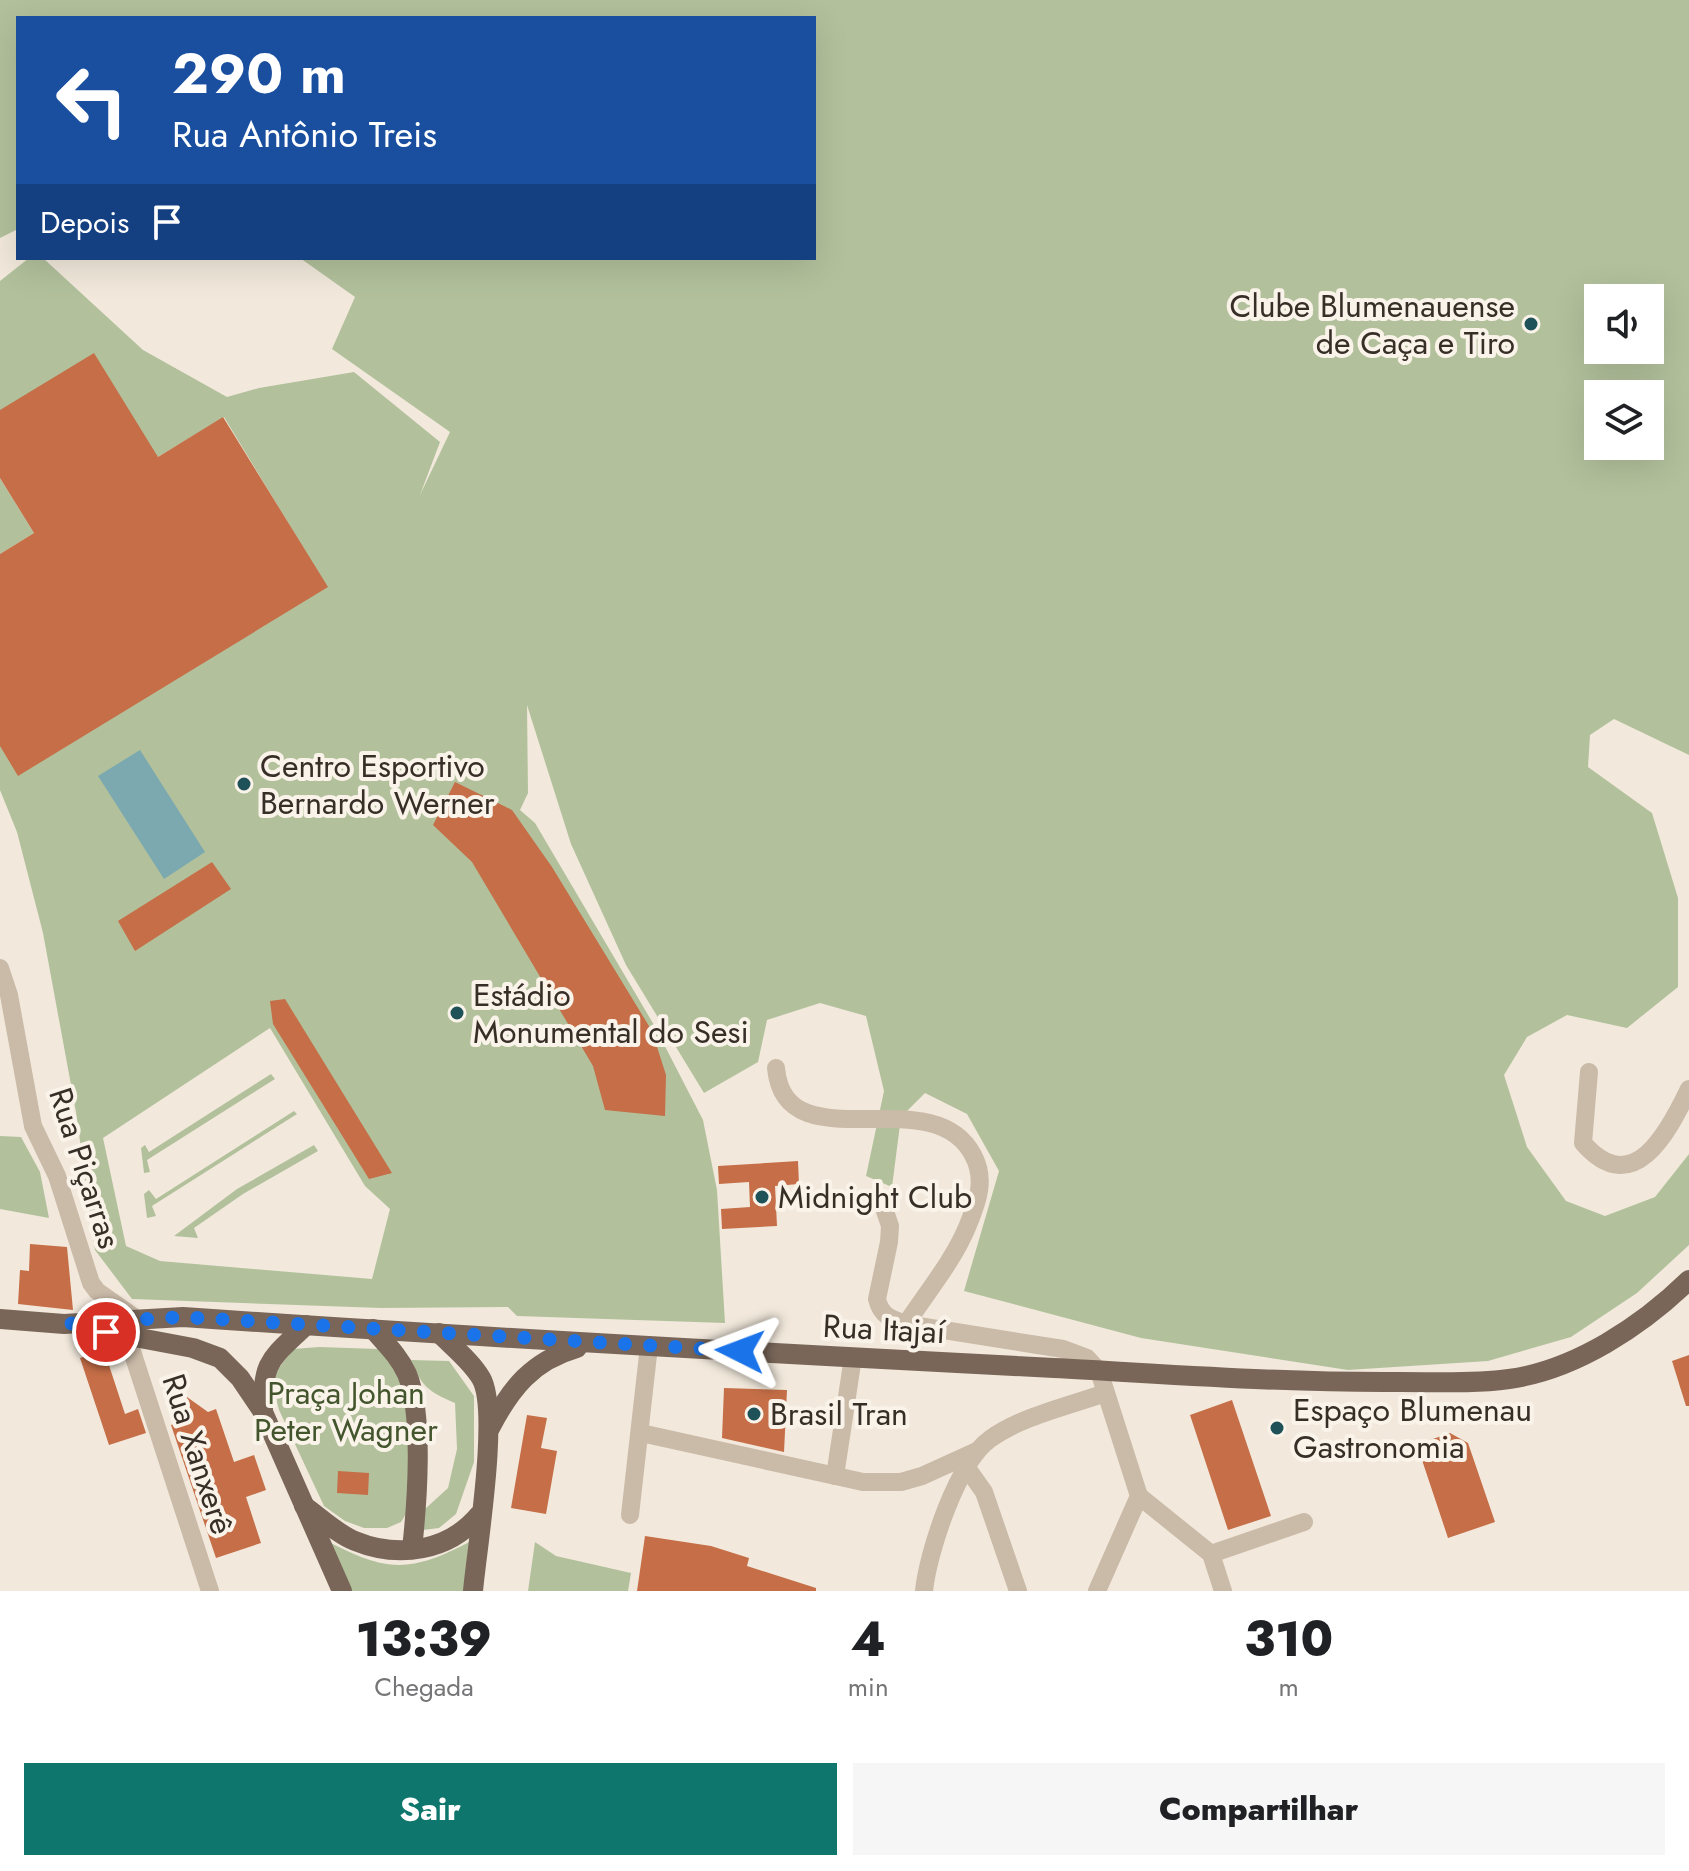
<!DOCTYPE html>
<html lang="pt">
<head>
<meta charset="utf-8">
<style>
	:root { --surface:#fff; --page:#f6f6f6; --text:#202124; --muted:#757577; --accent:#0f766e }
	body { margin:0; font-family:Jost,sans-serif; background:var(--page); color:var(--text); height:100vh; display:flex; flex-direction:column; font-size:30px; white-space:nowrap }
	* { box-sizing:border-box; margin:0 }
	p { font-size:26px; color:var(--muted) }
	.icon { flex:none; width:44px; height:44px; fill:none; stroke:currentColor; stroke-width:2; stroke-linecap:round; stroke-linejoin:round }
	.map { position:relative; height:1591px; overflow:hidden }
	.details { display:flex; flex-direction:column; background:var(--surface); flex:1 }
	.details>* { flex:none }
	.top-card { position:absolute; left:16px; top:16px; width:800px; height:244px; border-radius:0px; box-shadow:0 8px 32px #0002; background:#1a4fa0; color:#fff; overflow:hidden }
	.controls { position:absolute; left:1584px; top:284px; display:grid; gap:16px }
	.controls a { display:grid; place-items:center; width:80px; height:80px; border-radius:0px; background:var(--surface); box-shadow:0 8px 32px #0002; font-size:40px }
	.pin { position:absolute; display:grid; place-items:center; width:68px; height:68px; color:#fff; margin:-34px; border:4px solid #fff; border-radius:50%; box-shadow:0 2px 8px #0007 }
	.me { position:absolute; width:88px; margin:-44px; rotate:273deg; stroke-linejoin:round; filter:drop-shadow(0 0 6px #0008) }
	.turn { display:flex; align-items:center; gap:28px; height:168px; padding:0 24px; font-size:36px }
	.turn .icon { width:104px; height:104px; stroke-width:2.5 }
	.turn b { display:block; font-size:56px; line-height:68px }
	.then { display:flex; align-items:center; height:76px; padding:0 24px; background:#0003; gap:16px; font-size:30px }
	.eta { display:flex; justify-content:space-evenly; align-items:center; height:136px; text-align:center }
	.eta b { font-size:48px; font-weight:800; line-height:56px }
	.action { display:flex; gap:16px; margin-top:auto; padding:16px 24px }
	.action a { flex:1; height:92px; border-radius:0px; background:var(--accent); color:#fff; font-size:32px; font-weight:800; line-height:92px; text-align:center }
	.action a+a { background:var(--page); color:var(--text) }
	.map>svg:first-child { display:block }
	.green { fill:#b2c19c; fill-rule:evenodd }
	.water { fill:#7ba9af }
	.building { fill:#c56e47 }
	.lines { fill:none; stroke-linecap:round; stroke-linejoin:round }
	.minor { stroke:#cabaa8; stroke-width:18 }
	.major { stroke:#796659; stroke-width:20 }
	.route { stroke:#1a73e8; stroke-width:14; stroke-dasharray:0 25.2 }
	.poi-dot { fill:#1e5158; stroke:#faf3e9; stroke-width:3 }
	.labels { text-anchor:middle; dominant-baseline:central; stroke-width:8; stroke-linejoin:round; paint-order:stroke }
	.poi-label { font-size:32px; fill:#372e28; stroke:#faf3e9; text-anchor:start }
	.street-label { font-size:32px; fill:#372e28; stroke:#faf3e9 }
	.park-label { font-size:32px; fill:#43552c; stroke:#faf3e9 }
</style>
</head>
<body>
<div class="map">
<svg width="1689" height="1591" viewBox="0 0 1689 1591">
	<rect width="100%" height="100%" fill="#f2e9dc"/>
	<!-- green -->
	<g class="green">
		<path d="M0,0H1689V755L1614,719L1590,735L1588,767L1652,813L1678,898V987L1627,1028L1567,1015L1527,1037L1504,1075L1527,1147L1566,1201L1605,1216L1655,1197L1689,1154V1245L1637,1293L1571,1337L1488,1361L1348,1370L1141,1338L964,1291L999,1171L967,1114L925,1093L901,1117L892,1187L866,1176L884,1091L866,1016L820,1003L767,1020L758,1062L704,1093L626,965L571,844L527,705L528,793L520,810L535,823L654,1025L703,1120L717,1190L725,1323L517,1316L508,1307L381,1308L132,1299L95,1250L76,1112L43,933L17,832L0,790V746L327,587L224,417L158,457L0,410V281L29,258H43L143,350L227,397L259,388L354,372L440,442L420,495L450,432L332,349L355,297L300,258H814V18H18V229L0,238ZM1598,298H1650V350H1598ZM1598,394H1650V446H1598ZM270,1028L365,1186L390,1209L372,1279L160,1261L126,1246L103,1138Z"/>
		<path d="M0,478L34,533L0,554Z"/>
		<path d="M271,1074L275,1079L147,1160L150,1172L144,1173L141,1148L145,1145L149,1152Z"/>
		<path d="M294,1111L297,1114L152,1206L156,1216L147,1218L144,1194L149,1190L156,1199Z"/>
		<path d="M0,1136L21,1137L40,1172L49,1218L0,1209Z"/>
		<path d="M314,1145L318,1151L243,1194L194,1228L198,1238L174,1236L237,1189Z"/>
		<path d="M319,1347L378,1349L399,1372L408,1408L411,1506L401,1522L387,1528H364L345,1521L324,1506L279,1410L271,1379L293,1349Z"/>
		<path d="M411,1360L449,1361L474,1396V1462L456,1514L439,1528L423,1530L425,1509L448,1488L457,1449L455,1403C429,1392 421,1386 411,1360Z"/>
		<path d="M325,1540C386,1572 409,1574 471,1541L466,1591H349Z"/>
		<path d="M535,1542L556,1556L631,1573L628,1591H528Z"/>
	</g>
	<!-- water -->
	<path class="water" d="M140,750L205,852L164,879L98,776Z"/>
	<!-- building -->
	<g class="building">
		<path d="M94,353L158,457L223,417L328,587L18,776L0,746V554L34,533L0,478V410Z"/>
		<path d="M455,782L512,810L552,867L652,1031L666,1075L665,1116L605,1110L593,1066L472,862L433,825Z"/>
		<path d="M212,862L231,889L135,951L118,921Z"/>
		<path d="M285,999L392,1173L369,1179L273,1024L270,1001Z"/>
		<path d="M798,1161L799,1184L775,1186L777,1226L722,1229L721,1209L750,1207L749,1182L719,1184L718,1166Z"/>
		<path d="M30,1244L67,1247L73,1310L18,1304L20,1270L29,1271Z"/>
		<path d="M104,1350L125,1414L138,1409L146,1433L109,1445L80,1358Z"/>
		<path d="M1689,1355V1406H1686L1672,1361Z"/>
		<path d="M724,1388L787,1390L784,1452L722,1438Z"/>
		<path d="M187,1397L208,1412L216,1409L234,1462L254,1455L266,1490L246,1497L261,1543L216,1558L171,1425L179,1422Z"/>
		<path d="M1232,1400L1271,1516L1228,1530L1190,1415Z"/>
		<path d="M527,1415L547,1418L541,1448L557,1451L546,1514L511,1508Z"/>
		<path d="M1450,1433L1468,1443L1495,1522L1448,1538L1422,1460L1430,1440Z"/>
		<path d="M338,1471L369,1473L368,1495L337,1493Z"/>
		<path d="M645,1536L711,1546L749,1558L747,1566L816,1588V1591H637Z"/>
	</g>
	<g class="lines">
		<!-- minor -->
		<g class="minor">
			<path d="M0,968L9,995L33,1126L57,1176L91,1283L97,1291L137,1319"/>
			<path d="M776,1068C785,1166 932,1077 973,1155C986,1179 978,1201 968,1225C954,1260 927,1292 906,1324"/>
			<path d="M1589,1072L1583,1143C1633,1200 1668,1133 1689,1089"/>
			<path d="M885,1211L890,1226L889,1242L877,1299C881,1316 891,1319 906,1324L1063,1349L1087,1358L1099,1371L1139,1496L1211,1554L1223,1591"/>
			<path d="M127,1336L210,1591"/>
			<path d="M641,1433L863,1482H901L922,1476L977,1451"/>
			<path d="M967,1468L984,1492L1018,1591"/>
			<path d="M835,1476L853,1357"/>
			<path d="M630,1515L649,1346"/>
			<path d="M1211,1554L1304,1522"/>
			<path d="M924,1591C928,1552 957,1463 990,1439C1022,1416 1069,1406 1105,1393"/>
			<path d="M1097,1591L1139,1496"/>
		</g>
		<!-- major -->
		<g class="major">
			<path d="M0,1319L64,1324L183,1317C473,1337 764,1353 1054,1368C1169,1374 1285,1383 1401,1382C1436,1382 1473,1384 1509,1379C1575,1370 1642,1326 1689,1280"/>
			<path d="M92,1329L193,1348L220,1358L240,1378L263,1412L342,1591"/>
			<path d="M373,1329C385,1343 399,1356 407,1374C424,1415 417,1504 412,1549"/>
			<path d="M439,1333C453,1347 471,1361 481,1378C500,1410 477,1547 473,1591"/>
			<path d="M263,1412C262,1360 271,1359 306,1325"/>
			<path d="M490,1428C511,1388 532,1361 577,1348"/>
			<path d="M304,1506C320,1517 337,1534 355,1541C399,1559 449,1551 479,1515"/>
		</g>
	</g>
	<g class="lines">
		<!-- route -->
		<path class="route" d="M106,1332L64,1324L183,1317L740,1351"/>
	</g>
	<!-- markers -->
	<g class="poi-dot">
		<circle cx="1531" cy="324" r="8"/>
		<circle cx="244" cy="784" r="8"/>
		<circle cx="457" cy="1013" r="8"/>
		<circle cx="762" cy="1197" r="8"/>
		<circle cx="754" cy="1414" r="8"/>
		<circle cx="1277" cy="1428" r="8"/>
	</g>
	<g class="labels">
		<!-- poi labels -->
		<g class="poi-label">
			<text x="1515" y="306" text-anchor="end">Clube Blumenauense<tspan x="1515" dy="37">de Caça e Tiro</tspan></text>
			<text x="260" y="766">Centro Esportivo<tspan x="260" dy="37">Bernardo Werner</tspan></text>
			<text x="473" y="995">Estádio<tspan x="473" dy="37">Monumental do Sesi</tspan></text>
			<text x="778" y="1197">Midnight Club</text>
			<text x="1293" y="1410">Espaço Blumenau<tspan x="1293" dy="37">Gastronomia</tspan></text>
			<text x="770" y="1414">Brasil Tran</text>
		</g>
		<!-- street labels -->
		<g class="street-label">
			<text transform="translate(85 1168) rotate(72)">Rua Piçarras</text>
			<text transform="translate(884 1329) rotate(3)">Rua Itajaí</text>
			<text transform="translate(198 1454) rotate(72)">Rua Xanxerê</text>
		</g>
		<!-- park labels -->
		<g class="park-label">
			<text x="346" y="1393">Praça Johan<tspan x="346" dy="37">Peter Wagner</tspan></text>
		</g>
	</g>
</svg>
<div class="controls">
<a><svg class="icon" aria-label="sound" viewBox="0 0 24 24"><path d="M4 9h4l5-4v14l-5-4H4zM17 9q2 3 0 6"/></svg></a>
<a><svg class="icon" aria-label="layers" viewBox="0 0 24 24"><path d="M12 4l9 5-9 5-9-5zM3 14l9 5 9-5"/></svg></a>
</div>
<div class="pin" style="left:106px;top:1332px;background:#d93025"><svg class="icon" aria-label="arrive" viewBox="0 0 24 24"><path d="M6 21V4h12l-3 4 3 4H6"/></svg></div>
<svg class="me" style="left:740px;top:1351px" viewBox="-20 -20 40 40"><path d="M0-17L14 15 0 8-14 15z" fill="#1a73e8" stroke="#fff" stroke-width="4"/></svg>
<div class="top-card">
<div class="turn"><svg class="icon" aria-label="left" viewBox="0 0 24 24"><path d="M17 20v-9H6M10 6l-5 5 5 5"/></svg><div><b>290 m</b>Rua Antônio Treis</div></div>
<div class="then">Depois<svg class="icon" aria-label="arrive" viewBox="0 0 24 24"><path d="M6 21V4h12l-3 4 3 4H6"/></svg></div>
</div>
</div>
<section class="details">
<div class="eta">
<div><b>13:39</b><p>Chegada</p></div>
<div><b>4</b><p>min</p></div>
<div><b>310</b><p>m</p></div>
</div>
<div class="action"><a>Sair</a><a>Compartilhar</a></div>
</section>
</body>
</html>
